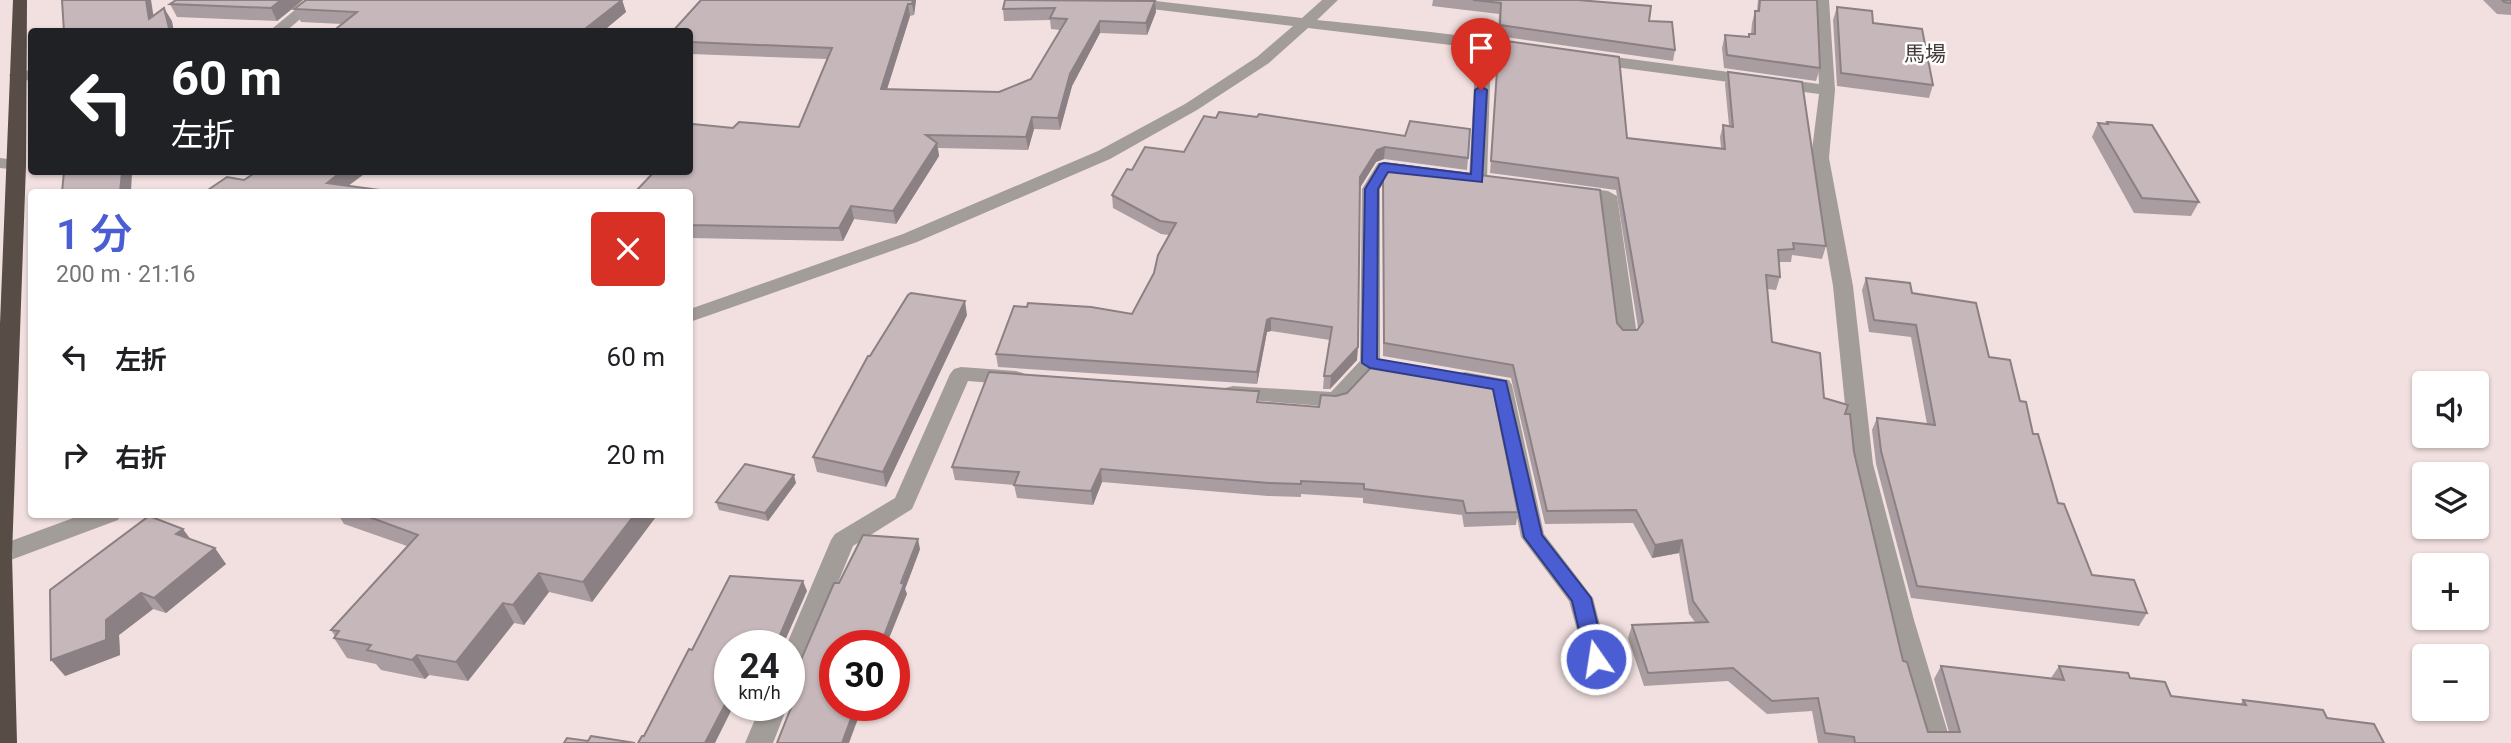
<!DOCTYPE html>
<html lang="ja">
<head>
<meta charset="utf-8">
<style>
	:root { --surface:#fff; --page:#f2f2f2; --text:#202124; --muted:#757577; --accent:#4a5dd2 }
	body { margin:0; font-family:Roboto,"Noto Sans JP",sans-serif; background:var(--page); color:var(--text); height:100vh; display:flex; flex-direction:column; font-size:26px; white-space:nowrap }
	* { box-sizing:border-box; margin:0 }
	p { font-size:23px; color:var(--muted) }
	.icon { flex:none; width:38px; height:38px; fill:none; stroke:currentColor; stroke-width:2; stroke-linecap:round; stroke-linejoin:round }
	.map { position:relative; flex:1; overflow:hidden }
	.panel { position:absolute; left:28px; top:189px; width:665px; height:329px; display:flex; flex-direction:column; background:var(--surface); border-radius:7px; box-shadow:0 2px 5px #0004 }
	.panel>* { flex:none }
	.banner { position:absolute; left:28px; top:28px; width:665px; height:147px; border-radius:7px; box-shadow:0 2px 5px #0004; background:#202124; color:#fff; overflow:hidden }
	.controls { position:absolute; left:2412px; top:371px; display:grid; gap:14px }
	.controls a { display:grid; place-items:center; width:77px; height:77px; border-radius:7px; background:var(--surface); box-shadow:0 2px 5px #0004; font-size:35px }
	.speed { position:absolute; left:714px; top:630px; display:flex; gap:14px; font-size:35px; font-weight:700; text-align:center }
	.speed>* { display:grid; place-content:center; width:91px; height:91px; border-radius:50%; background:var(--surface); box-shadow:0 2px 5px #0004; line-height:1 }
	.speed small { font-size:18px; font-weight:400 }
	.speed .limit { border:10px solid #d22; background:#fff; color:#111 }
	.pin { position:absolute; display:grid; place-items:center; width:60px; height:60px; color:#fff; margin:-72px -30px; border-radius:50% 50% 50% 0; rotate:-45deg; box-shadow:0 0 7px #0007 }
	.pin .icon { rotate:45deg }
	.me { position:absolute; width:77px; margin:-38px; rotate:347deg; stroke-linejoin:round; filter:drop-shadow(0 0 5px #0008) }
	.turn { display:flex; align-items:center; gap:24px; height:147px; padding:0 28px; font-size:32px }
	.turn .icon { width:91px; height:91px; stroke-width:2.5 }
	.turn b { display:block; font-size:49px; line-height:60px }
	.round { display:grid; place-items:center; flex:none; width:74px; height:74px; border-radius:7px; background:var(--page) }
	.overview { display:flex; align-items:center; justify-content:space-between; height:119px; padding:0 28px }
	h1 { font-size:42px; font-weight:600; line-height:52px; color:var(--accent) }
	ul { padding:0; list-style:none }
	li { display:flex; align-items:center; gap:21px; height:98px; padding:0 28px }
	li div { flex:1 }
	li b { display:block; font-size:26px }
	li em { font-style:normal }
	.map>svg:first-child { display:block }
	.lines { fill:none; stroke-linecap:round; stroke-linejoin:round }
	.minor { fill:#a39d9a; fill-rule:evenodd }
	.highway { fill:#584c47; fill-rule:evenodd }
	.wall { fill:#aa9da1 }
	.shaded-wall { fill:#8b8083 }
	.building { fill:#c6b7bb; stroke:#8b8083; stroke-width:2 }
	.route { fill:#4a5dd2; stroke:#303c88; stroke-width:2 }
	.labels { text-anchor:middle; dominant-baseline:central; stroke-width:5; stroke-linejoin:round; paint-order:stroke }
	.far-quarter-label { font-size:21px; fill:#453838; stroke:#fff }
</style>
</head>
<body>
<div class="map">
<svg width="2511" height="743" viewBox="0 0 2511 743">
	<rect width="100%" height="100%" fill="#f1e0df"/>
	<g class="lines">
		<!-- minor -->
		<g class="minor">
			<path d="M307,0H323L285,32H268Z"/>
			<path d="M1103,0H1147L1302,18L1322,0H1338L1317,20C1346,23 1523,40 1533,49L1525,54L1491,50L1487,179L1484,183H1472L1469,179L1476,48L1308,28L1269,63L1197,110L1110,159L917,242L690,322V309L903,234L1098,151L1185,104L1257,57L1293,26L1110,4Z"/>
			<path d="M1815,0H1829L1835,90L1829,158L1853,286L1873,464L1914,620L1951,743H1923L1888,620L1851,464L1833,286L1811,158L1819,94L1592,64L1584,59L1592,54L1819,84Z"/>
			<path d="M17,70L32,71V81L11,78L9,75Z"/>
			<path d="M0,158L23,161L26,165L17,170L0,168Z"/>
			<path d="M1384,162L1416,166L1425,171L1416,176L1389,173L1380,189V363L1377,368L1344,405L1336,407L1225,398L1222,393L1225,388L1233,386L1331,392L1360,361L1362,189L1378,163Z"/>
			<path d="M1572,186L1608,191L1617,196L1637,335L1634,340H1620L1617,335L1600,200L1566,195L1563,191L1566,187Z"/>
			<path d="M961,367L1016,371L1023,373L1027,378L1023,383L1016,385L968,381L912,509L853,546L802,670L798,678L789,681V646H786L831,540L835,534L895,498L950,374L954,369Z"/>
			<path d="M1465,372L1509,380L1512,385L1544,534L1593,598L1609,659L1605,666L1596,670L1587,666L1569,601L1521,537L1491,390L1458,384L1454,379L1458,374Z"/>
			<path d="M84,514H121L118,520L0,564V545Z"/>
			<path d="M761,705H788L773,743H745Z"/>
		</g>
		<!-- highway -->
		<path class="highway" d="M13,0H27L26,165L12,555L17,743H0V324Z"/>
	</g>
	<!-- wall -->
	<g class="wall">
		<path d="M176,0H303L277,21L177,17L170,4Z"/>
		<path d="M622,0L626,12L602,32H332L342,24L301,22L294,9Z"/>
		<path d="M916,0L914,15L910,16L887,89L999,92L1031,79L1060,30L1051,29L1050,20L1004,21L1003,9L1005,0L1156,12L1147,35L1100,33L1072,86L1060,130L1034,129L1028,150L938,148L939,156L896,224L854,219L843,241L690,238V192L733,128L799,127L827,59L690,54V32Z"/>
		<path d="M1433,0H1578L1649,21L1675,50L1673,61L1498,36L1499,14L1432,6Z"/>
		<path d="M1758,0H1817L1820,68L1816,81L1724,68L1722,48L1725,35L1748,37L1749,34H1751L1752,23L1755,11H1757Z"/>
		<path d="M2483,0H2511V15L2497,14Z"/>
		<path d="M1837,7L1873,23L1933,85L1929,98L1837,86L1833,20Z"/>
		<path d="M1499,40L1627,138L1721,148L1720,137L1723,125L1729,126L1725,84L1728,72L1826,246L1822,259L1792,255L1791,262H1779L1780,277L1776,290L1767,289L1772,342L1824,398L1845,414L1903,661L1928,732H1949L1934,679L1941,666L2051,678L2059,666L2130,678L2171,696L2240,705L2243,700L2327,718L2384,743H1818L1812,711L1767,714L1728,681L1644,686L1628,638L1632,625L1695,622L1689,614L1679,553L1652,558L1633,523L1545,524L1511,378L1383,356V178L1617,323L1623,330H1637L1638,328L1616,190L1490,173Z"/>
		<path d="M1204,116L1468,158L1467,170L1384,159L1376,162L1360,188L1357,360L1330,389H1323L1324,376L1330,340L1271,331L1267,332L1257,384L998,367L996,354L1132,314L1154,273L1169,235L1161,234L1113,208L1112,195L1132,170L1184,152Z"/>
		<path d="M2107,122L2199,202L2191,216L2134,213L2092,137L2098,123H2106Z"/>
		<path d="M1866,278L1912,293L1989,357L2020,401L2033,434L2058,503L2092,575L2147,613L2139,626L1911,598L1876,464L1872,430L1877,418L1927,424L1911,337L1869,332L1862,290Z"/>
		<path d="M967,315L886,487L817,472L813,457L870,356Z"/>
		<path d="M1336,396L1518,512L1516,525L1464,527L1462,515L1363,503V498L1301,494V497L1268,496L1102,482L1093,505L1017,498L1014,485L955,480L952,467L1259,403L1319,407Z"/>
		<path d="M796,483L768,521L719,510L716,502Z"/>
		<path d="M338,514H658L592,602L549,592L524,625L514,623L468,681L429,675L425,679L381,670L376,664L347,658L334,638L335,636L331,630L407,546L344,524Z"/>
		<path d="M191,540L226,564L166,613L153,609L119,635L120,655L65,676Z"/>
		<path d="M920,549L905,589L907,594L792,705L789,704V672L797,669L839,583Z"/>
	</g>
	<!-- shaded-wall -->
	<g class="shaded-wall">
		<path d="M146,0H151L156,32L149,19Z"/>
		<path d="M281,0H303L277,21L271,8Z"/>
		<path d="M622,0L626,12L602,32H581Z"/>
		<path d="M913,0H916L914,15L912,4Z"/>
		<path d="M1155,1L1156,12L1147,35L1146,23Z"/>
		<path d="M908,4L910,16L883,102L881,89Z"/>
		<path d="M164,8L172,21L174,32H170Z"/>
		<path d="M1100,21V33L1072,86L1060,130L1058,118L1070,74Z"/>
		<path d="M1032,117L1034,129L1028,150L1026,137Z"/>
		<path d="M937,143L939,156L896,224L893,211Z"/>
		<path d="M1385,147L1384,159L1376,162L1359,189L1360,177L1377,150Z"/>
		<path d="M122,172H132L131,192H120Z"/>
		<path d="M341,172H367L340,192L327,183Z"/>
		<path d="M851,206L854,219L843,241L839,228Z"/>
		<path d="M965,301L967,315L886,487L883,472Z"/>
		<path d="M1271,318V331L1267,332L1257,384V372L1267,320Z"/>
		<path d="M1358,347L1357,360L1330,389L1331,376Z"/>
		<path d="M1101,469L1102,482L1093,505L1091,491Z"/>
		<path d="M794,475L796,483L768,521L765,513Z"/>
		<path d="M635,514H658L592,602L583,582Z"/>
		<path d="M183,529L194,544L176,534Z"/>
		<path d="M918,539L920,549L905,589L907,594L886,646H880Z"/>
		<path d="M1682,540L1679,553L1652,558L1655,545Z"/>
		<path d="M215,548L226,564L166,613L154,598Z"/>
		<path d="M539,573L549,592L524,625L513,605Z"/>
		<path d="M803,581L807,591L784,643L785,646H783L780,635Z"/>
		<path d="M141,593L153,609L119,635L120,655L65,676L51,660Z"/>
		<path d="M503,603L514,623L468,681L456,662Z"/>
		<path d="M417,655L429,675L425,679L412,660Z"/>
		<path d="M730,695V705H734L715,743H705Z"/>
		<path d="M856,705H863L849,743H842Z"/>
	</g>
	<!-- building -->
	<g class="building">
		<path d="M62,0H146L149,19L164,8L170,32H64Z"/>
		<path d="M176,0H281L271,8L170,4Z"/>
		<path d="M306,0H622L581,32H332L357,12L294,9Z"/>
		<path d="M701,0H913L912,4H908L881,89L999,92L1031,79L1067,19L1050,18L1055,8L1003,9L1005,0L1155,1L1146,23L1100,21L1070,74L1058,118L1032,117L1026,137L926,135L937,143L893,211L851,206L839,228L690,225V192H635L654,172H690V128L693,124L733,128L739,122L799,127L832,48L690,42V32H672Z"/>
		<path d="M1473,0H1578L1651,6L1649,21L1672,22L1675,50L1500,25L1501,3Z"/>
		<path d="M1760,0H1817L1820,68L1727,55L1725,35L1749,37V34H1755V11H1759Z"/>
		<path d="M2502,0H2511V3L2504,2Z"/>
		<path d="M1837,7L1872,11L1873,23L1922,29L1933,85L1841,73Z"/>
		<path d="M1499,40L1619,57L1627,138L1725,149L1723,125L1733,127L1728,72L1802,82L1826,246L1793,243L1794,249L1778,250L1780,277L1766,275L1772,342L1820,353L1824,398L1848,405L1845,414H1850L1854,452L1903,661L1907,662L1928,732H1960L1941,666L2064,680L2059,666L2128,673L2130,678L2165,682L2171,696L2246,705L2243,700L2323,710L2327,718L2374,724L2384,743H1855L1854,737L1825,733L1818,698L1772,701L1733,668L1648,673L1632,625L1708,622L1693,601L1682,540L1655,545L1636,510L1547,511L1513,365L1384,343L1383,178L1391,164L1600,190L1617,323L1623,330H1637L1643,322L1618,178L1491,161Z"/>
		<path d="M1219,112L1257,117L1259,114L1405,136L1410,121L1470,129L1468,158L1385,147L1377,150L1360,177L1358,347L1331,376H1324L1332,327L1271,318L1267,320L1257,372L996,354L1014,306L1027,307L1028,303L1091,307L1132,314L1154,273L1158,255L1176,223L1160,221L1112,195L1127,169L1132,170L1145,147L1184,152L1204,116L1216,118Z"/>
		<path d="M2107,122L2152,125L2199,202L2142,198L2098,123L2108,124Z"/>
		<path d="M64,172H122L120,192H62Z"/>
		<path d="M256,172H341L327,183L395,192H205L227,177L244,180Z"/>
		<path d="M1866,278L1910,283L1912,293L1976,303L1989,357L2010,360L2020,401L2026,402L2033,434H2038L2058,503L2064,504L2092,575L2134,580L2147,613L1917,586L1881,451L1877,418L1935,425L1916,325L1874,320Z"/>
		<path d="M911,293L965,301L883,472L813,457L868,356H870L908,295Z"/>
		<path d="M1377,361L1491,379L1518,512L1466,513L1463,501L1364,489V484L1301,481V484L1269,483L1101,469L1091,491L1014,485L1019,472L952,467L989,372L1254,391H1259L1257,402L1319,407L1321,395L1336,396L1347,393Z"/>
		<path d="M745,464L794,475L765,513L716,502Z"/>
		<path d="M361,514H635L583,582L539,573L513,605L503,603L456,662L417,655L412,660L367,650L371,645L334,638L339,631L331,630L418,535Z"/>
		<path d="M149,516L183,529L176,534L215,548L154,598L141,593L106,620V640L51,660L50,590Z"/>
		<path d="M863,535L918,539L901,583L904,584L880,646H835V705H856L842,743H777L796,695H789V672L797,669L834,583H839Z"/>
		<path d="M730,576L803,581L780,635L783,639V646H730V695L705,743H638L642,736H644L689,649L692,650Z"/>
		<path d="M591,736L635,743H564L567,738L588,741Z"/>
	</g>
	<!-- route -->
	<path class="route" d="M1481,86L1487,90L1482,182L1388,172L1378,189L1377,359L1506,381L1542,535L1591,598L1606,659L1603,665L1596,667L1589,665L1586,659L1572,601L1524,537L1493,389L1370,368L1362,363L1365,189L1380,164L1384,163L1471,174L1475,90Z"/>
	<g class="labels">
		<!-- far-quarter labels -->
		<g class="far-quarter-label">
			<text x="1925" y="54">馬場</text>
		</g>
	</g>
</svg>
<div class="controls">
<a><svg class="icon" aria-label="sound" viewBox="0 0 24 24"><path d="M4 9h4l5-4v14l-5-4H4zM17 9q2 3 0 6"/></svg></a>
<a><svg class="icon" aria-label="layers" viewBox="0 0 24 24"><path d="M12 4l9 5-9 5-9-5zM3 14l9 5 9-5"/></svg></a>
<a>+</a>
<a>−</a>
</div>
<div class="speed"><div>24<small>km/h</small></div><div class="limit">30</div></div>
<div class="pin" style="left:1481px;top:90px;background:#d93025"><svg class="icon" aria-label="arrive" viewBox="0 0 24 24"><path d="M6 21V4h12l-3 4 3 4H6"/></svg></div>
<svg class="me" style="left:1596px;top:659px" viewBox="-20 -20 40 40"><circle r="17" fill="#4a5dd2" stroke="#fff" stroke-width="3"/><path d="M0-11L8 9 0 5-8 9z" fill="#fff"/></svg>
<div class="banner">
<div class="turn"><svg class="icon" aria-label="left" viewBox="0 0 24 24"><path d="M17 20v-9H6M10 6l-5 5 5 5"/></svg><div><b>60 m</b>左折</div></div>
</div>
<section class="panel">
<div class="overview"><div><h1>1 分</h1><p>200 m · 21:16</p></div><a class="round" style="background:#d93025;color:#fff"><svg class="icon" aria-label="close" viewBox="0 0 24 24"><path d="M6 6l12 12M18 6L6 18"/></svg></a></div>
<ul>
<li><svg class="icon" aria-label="left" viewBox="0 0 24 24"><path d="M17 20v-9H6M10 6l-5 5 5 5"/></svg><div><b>左折</b></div><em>60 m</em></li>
<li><svg class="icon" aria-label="right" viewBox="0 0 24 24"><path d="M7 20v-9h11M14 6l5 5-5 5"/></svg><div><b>右折</b></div><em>20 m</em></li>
</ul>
</section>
</div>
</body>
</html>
